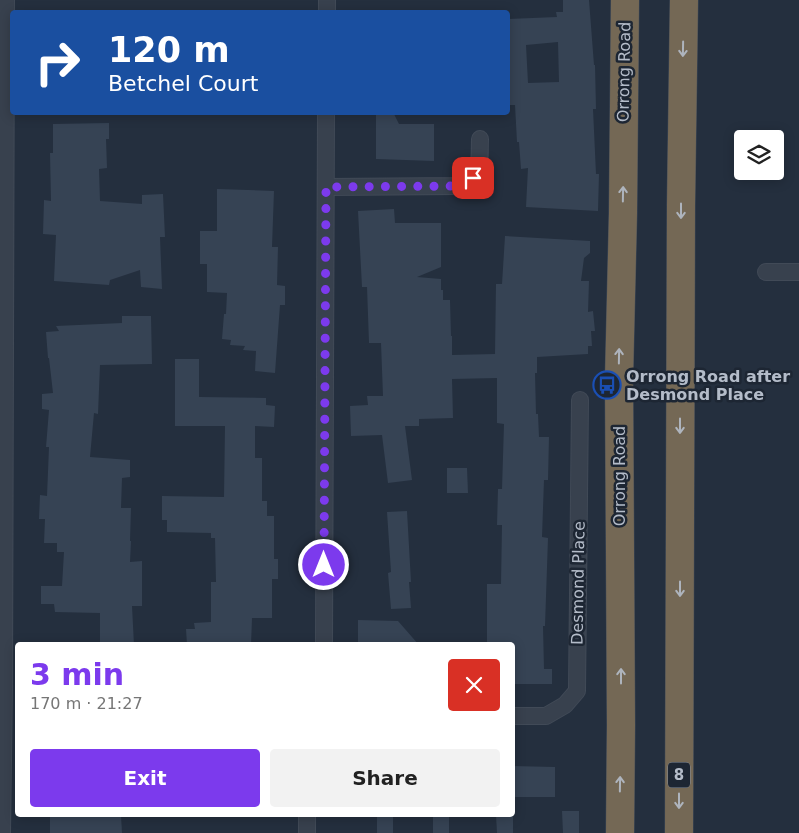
<!DOCTYPE html>
<html lang="en">
<head>
<meta charset="utf-8">
<style>
	:root { --surface:#fff; --page:#f2f2f2; --text:#222; --muted:#767676; --accent:#7c3aed }
	body { margin:0; font-family:"DejaVu Sans",sans-serif; background:var(--page); color:var(--text); height:100vh; display:flex; flex-direction:column; font-size:19px; white-space:nowrap }
	* { box-sizing:border-box; margin:0 }
	p { font-size:16px; color:var(--muted) }
	.icon { flex:none; width:28px; height:28px; fill:none; stroke:currentColor; stroke-width:2; stroke-linecap:round; stroke-linejoin:round }
	.map { position:relative; flex:1; overflow:hidden }
	.panel { position:absolute; left:15px; top:642px; width:500px; height:175px; display:flex; flex-direction:column; background:var(--surface); border-radius:5px; box-shadow:0 2px 12px #0003 }
	.panel>* { flex:none }
	.guide { position:absolute; left:10px; top:10px; width:500px; height:105px; border-radius:5px; box-shadow:0 2px 12px #0003; background:#1a4fa0; color:#fff; overflow:hidden }
	.buttons { position:absolute; left:734px; top:130px; display:grid; gap:10px }
	.buttons a { display:grid; place-items:center; width:50px; height:50px; border-radius:5px; background:var(--surface); box-shadow:0 2px 12px #0003; font-size:25px }
	.pin { position:absolute; display:grid; place-items:center; width:42px; height:42px; color:#fff; margin:-21px; border-radius:10px; box-shadow:0 2px 8px #0006 }
	.me { position:absolute; width:55px; margin:-28px; rotate:0deg; stroke-linejoin:round; filter:drop-shadow(0 0 4px #0008) }
	.turn { display:flex; align-items:center; gap:18px; height:105px; padding:0 15px; font-size:22px }
	.turn .icon { width:65px; height:65px; stroke-width:2.5 }
	.turn b { display:block; font-size:35px; line-height:42px }
	.round { display:grid; place-items:center; flex:none; width:52px; height:52px; border-radius:5px; background:var(--page) }
	.headline { display:flex; align-items:center; justify-content:space-between; height:85px; padding:0 15px }
	h1 { font-size:30px; font-weight:800; line-height:38px; color:var(--accent) }
	.action { display:flex; gap:10px; margin-top:auto; padding:10px 15px }
	.action a { flex:1; height:58px; border-radius:5px; background:var(--accent); color:#fff; font-size:20px; font-weight:800; line-height:58px; text-align:center }
	.action a+a { background:var(--page); color:var(--text) }
	.map>svg:first-child { display:block }
	.building { fill:#364354; fill-rule:evenodd }
	.lines { fill:none; stroke-linecap:round; stroke-linejoin:round }
	.street-casing { stroke:#414a57; stroke-width:18 }
	.highway-casing { stroke:#434c59; stroke-width:29 }
	.street { stroke:#38414e; stroke-width:16 }
	.highway { stroke:#746855; stroke-width:28 }
	.oneway { stroke:#aeb4bd }
	.route { stroke:#7c3aed; stroke-width:9; stroke-dasharray:0 16.2 }
	.labels { text-anchor:middle; dominant-baseline:central; stroke-width:5; stroke-linejoin:round; paint-order:stroke }
	.shield { fill:#1d2633; stroke:#878f9c; stroke-width:1 }
	.shield-label { font-size:15px; font-weight:bold; fill:#b4bcc9 }
	.street-label { font-size:16px; fill:#b4bcc9; stroke:#1d2633 }
	.poi-label { font-size:16px; font-weight:bold; fill:#b4bcc9; stroke:#1d2633; text-anchor:start }
</style>
</head>
<body>
<div class="map">
<svg width="799" height="833" viewBox="0 0 799 833">
	<rect width="100%" height="100%" fill="#242f3e"/>
	<!-- building -->
	<g class="building">
		<path d="M563,0H589L594,65H595L596,109H593L596,174H599L598,211L526,207L528,168L521,169L519,142H517L515,105H508V19L557,17L556,12H563ZM558,42L559,82L528,83L526,45Z"/>
		<path d="M376,112H393L399,124H434V161L376,159Z"/>
		<path d="M109,123V139H106L107,168L99,169L100,201L142,204V195L163,194L165,237H160L162,289L141,287L140,270L110,280L109,285L54,281L56,235L43,234L44,200L51,201L50,153H53V124Z"/>
		<path d="M217,189L274,191L272,247H278L277,285L285,286V305H280L275,373L255,371L256,351L243,350L245,346L230,345L231,340L222,339L224,314H226L227,293L207,292V264H200V231H217Z"/>
		<path d="M394,209L395,223H441V267L417,277L441,279V290H443V300H450L451,336H452V355L495,354L496,284H502L505,236L590,241V253L584,258L581,281H589L588,312L593,311L595,331H591L592,346H588V354L537,357V373H535L536,414H538L539,437H549L548,480H544L542,537L548,538L545,626H543L544,669H552V684H512V645H487V584H501L502,525H497L498,489H502L504,424L497,423V378L452,379L453,418L419,419V426H405L412,480L388,483L382,435L351,436L350,406L368,405L367,396H383L381,343H369L367,287H362L358,211Z"/>
		<path d="M122,316H151L152,364L100,365L98,414L94,413L90,457L130,460V477L122,478L121,508H131L130,541H131L130,562L142,561V606H132L134,645H100V613L55,612L54,604H41V586H62L64,552H57V543H44L45,519H39L40,495L47,496L49,447H46L49,410L42,409V394L53,393L49,358H48L46,332L59,331L56,326L122,323Z"/>
		<path d="M175,359H199V397L266,398V405L275,406L274,427L255,426V458H262V501H267V516H274V559H278V579H272V618H252L251,645H187L186,629H195L194,623L211,622V582H216L215,538H211V533L167,532V520H162V496L224,497L225,426H175Z"/>
		<path d="M447,468H467L468,493H447Z"/>
		<path d="M407,511L411,582H409L411,608L391,609L388,573L391,572L387,512Z"/>
		<path d="M358,620L398,621L419,645H358Z"/>
		<path d="M512,766L555,767V797H512Z"/>
		<path d="M562,811H579V833H563Z"/>
		<path d="M50,815H121L122,833H50Z"/>
		<rect x="377" y="815" width="16" height="18"/>
		<rect x="433" y="815" width="16" height="18"/>
		<path d="M496,815H513V833H497Z"/>
	</g>
	<g class="lines">
		<!-- street casing -->
		<g class="street-casing">
			<g id="street">
				<path d="M327,12V0"/>
				<path d="M326,187L460,186C483,171 479,165 480,139"/>
				<path d="M766,272H799"/>
				<path d="M324,645L326,112"/>
				<path d="M512,716H546L565,705L577,691L580,400"/>
				<path d="M307,815V833"/>
				<path d="M2,833L4,689L6,0"/>
			</g>
		</g>
		<!-- highway casing -->
		<g class="highway-casing">
			<g id="highway">
				<path d="M620,833L621,725L619,379L623,213L625,0"/>
				<path d="M679,833L681,205L684,0"/>
			</g>
		</g>
		<!-- street -->
		<use href="#street" class="street"/>
		<!-- highway -->
		<use href="#highway" class="highway"/>
	</g>
	<!-- one-way arrows -->
	<defs><path id="oneway-shaft" d="M-6 0H5M1.5-3L5.5 0L1.5 3" fill="none" stroke-width="1.6" stroke-linecap="round" stroke-linejoin="round" transform="scale(1.25)"/></defs>
	<g class="oneway">
		<use href="#oneway-shaft" transform="translate(683 49) rotate(91)"/>
		<use href="#oneway-shaft" transform="translate(623 194) rotate(-89)"/>
		<use href="#oneway-shaft" transform="translate(681 211) rotate(90)"/>
		<use href="#oneway-shaft" transform="translate(619 356) rotate(-89)"/>
		<use href="#oneway-shaft" transform="translate(680 426) rotate(90)"/>
		<use href="#oneway-shaft" transform="translate(680 589) rotate(90)"/>
		<use href="#oneway-shaft" transform="translate(621 676) rotate(-90)"/>
		<use href="#oneway-shaft" transform="translate(620 784) rotate(-89)"/>
		<use href="#oneway-shaft" transform="translate(679 801) rotate(90)"/>
	</g>
	<g class="lines">
		<!-- route -->
		<path class="route" d="M324,565L326,187L460,186L473,178"/>
	</g>
	<!-- icons -->
	<defs>
		<g id="bus-ring" transform="scale(1.4375)"><circle r="9.5" fill="#1d2633" stroke="#1a4fb4" stroke-width="1.5"/><path d="M-5-6H5V4H4V6H2V4H-2V6H-4V4H-5ZM-3.5-4V0h7V-4ZM-3.5 1.2v1.5H-2V1.2ZM2 1.2v1.5H3.5V1.2Z" fill="#1a4fb4"/></g>
	</defs>
	<g fill-rule="evenodd">
		<use href="#bus-ring" x="607" y="385"/>
	</g>
	<g class="labels">
		<!-- shield labels -->
		<rect class="shield" x="668" y="762.5" width="22" height="25" rx="4"/>
		<g class="shield-label">
			<text x="679" y="775">8</text>
		</g>
		<!-- street labels -->
		<g class="street-label">
			<text transform="translate(624 72) rotate(-89)">Orrong Road</text>
			<text transform="translate(619 476) rotate(-90)">Orrong Road</text>
			<text transform="translate(578 583) rotate(-89)">Desmond Place</text>
		</g>
		<!-- poi labels -->
		<g class="poi-label">
			<text x="626" y="376">Orrong Road after<tspan x="626" dy="18">Desmond Place</tspan></text>
		</g>
	</g>
</svg>
<div class="buttons">
<a><svg class="icon" aria-label="layers" viewBox="0 0 24 24"><path d="M12 4l9 5-9 5-9-5zM3 14l9 5 9-5"/></svg></a>
</div>
<div class="pin" style="left:473px;top:178px;background:#d93025"><svg class="icon" aria-label="arrive" viewBox="0 0 24 24"><path d="M6 21V4h12l-3 4 3 4H6"/></svg></div>
<svg class="me" style="left:324px;top:565px" viewBox="-20 -20 40 40"><circle r="17" fill="#7c3aed" stroke="#fff" stroke-width="3"/><path d="M0-11L8 9 0 5-8 9z" fill="#fff"/></svg>
<div class="guide">
<div class="turn"><svg class="icon" aria-label="right" viewBox="0 0 24 24"><path d="M7 20v-9h11M14 6l5 5-5 5"/></svg><div><b>120 m</b>Betchel Court</div></div>
</div>
<section class="panel">
<div class="headline"><div><h1>3 min</h1><p>170 m · 21:27</p></div><a class="round" style="background:#d93025;color:#fff"><svg class="icon" aria-label="close" viewBox="0 0 24 24"><path d="M6 6l12 12M18 6L6 18"/></svg></a></div>
<div class="action"><a>Exit</a><a>Share</a></div>
</section>
</div>
</body>
</html>
